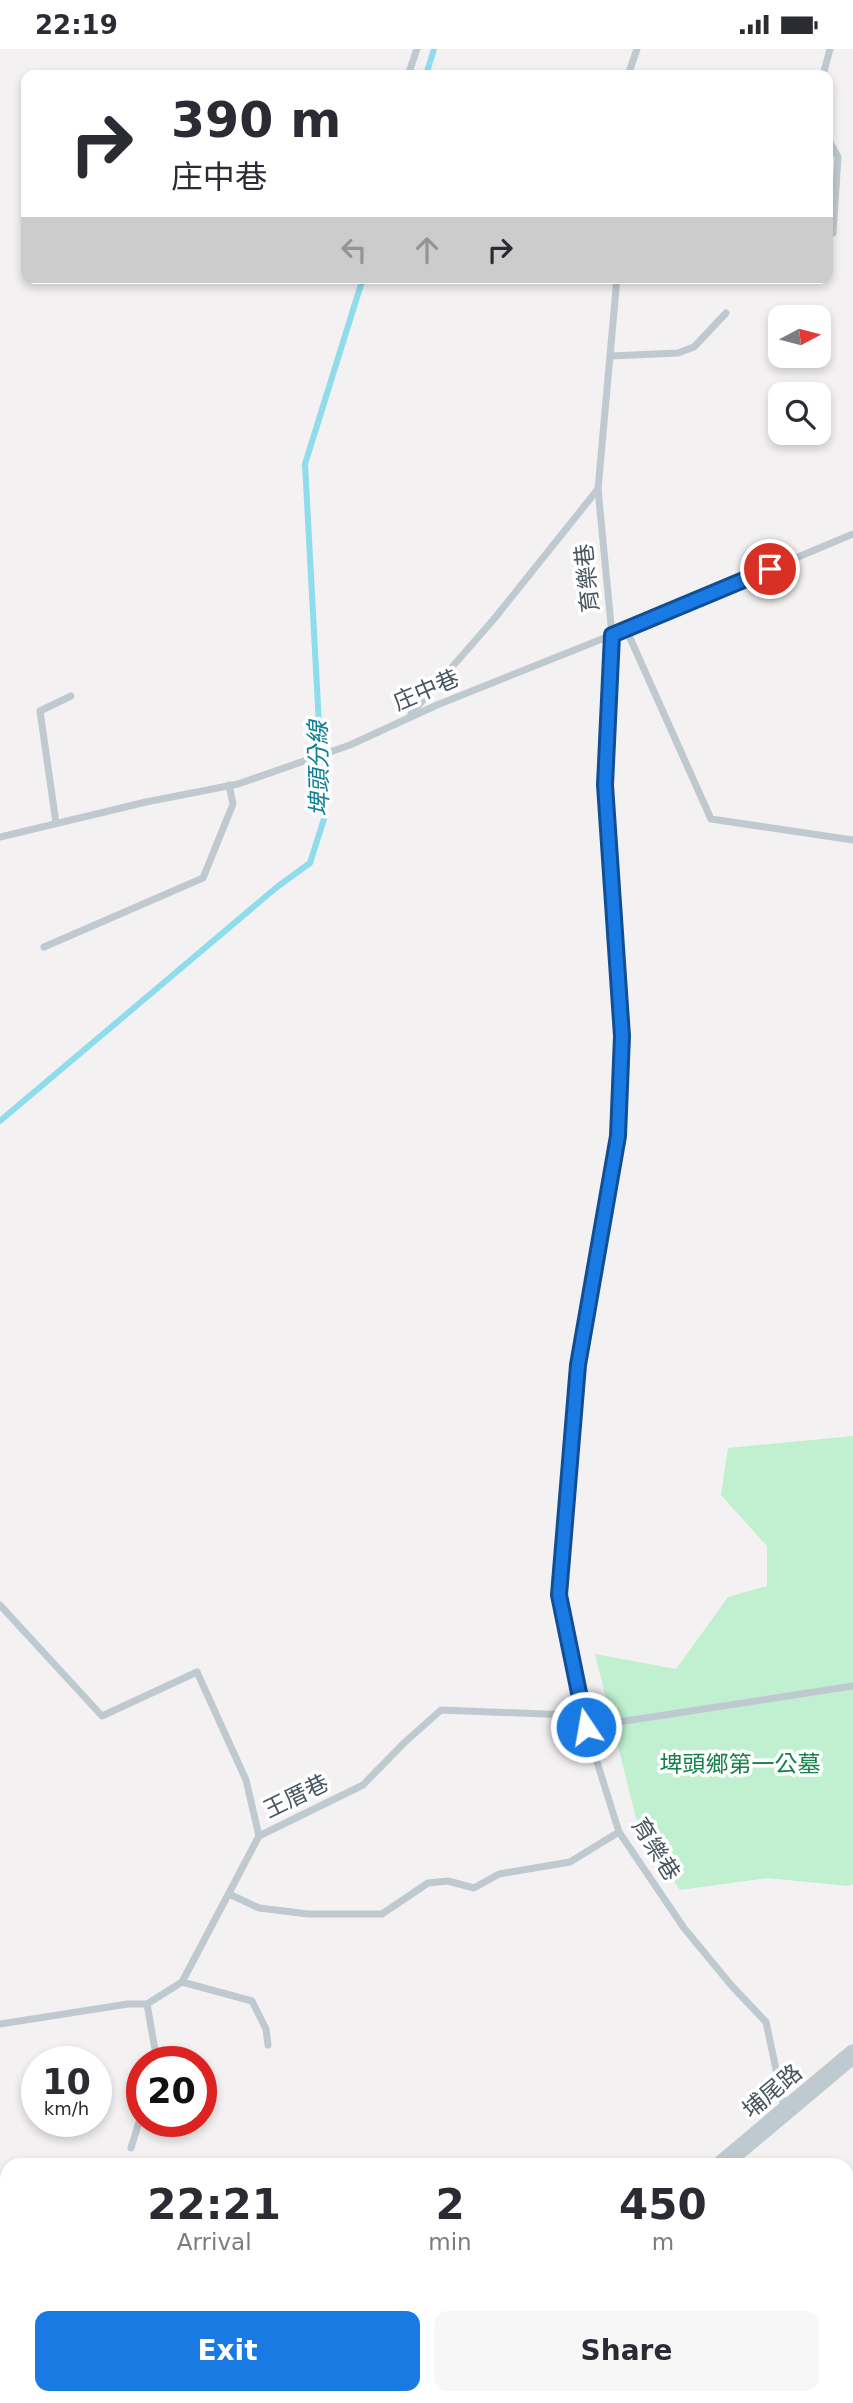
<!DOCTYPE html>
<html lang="en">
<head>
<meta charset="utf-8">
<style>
	:root { --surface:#fff; --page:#f7f7f7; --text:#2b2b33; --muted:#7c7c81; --accent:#1a7ae4 }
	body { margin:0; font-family:"DejaVu Sans","Noto Sans TC",sans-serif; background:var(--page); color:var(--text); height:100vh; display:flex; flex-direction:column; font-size:26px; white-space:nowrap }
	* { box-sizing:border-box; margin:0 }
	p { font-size:23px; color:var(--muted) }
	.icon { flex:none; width:38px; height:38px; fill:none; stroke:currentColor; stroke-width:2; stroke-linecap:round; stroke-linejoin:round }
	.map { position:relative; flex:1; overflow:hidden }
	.details { position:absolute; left:0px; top:2109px; width:854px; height:247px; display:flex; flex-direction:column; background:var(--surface); border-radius:21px 21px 0 0; box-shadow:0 4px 10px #0003 }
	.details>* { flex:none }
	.guide { position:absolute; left:21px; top:21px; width:812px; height:214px; border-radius:14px; box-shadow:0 4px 10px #0003; background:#fff; color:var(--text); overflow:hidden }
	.needle { width:46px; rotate:83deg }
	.buttons { position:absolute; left:768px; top:256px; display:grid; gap:14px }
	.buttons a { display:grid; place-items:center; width:63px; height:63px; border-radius:14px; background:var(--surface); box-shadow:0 4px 10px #0003; font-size:35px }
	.speed { position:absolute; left:21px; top:1997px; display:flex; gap:14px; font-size:35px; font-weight:700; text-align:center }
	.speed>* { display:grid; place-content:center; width:91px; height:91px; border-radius:50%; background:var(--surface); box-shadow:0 4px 10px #0003; line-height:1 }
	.speed small { font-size:18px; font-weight:400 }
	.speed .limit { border:10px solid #d22; background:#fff; color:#111 }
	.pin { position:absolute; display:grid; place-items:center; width:60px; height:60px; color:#fff; margin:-30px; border:4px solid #fff; border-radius:50%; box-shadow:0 2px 7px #0007 }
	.me { position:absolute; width:77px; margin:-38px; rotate:348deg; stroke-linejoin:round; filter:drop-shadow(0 0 5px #0008) }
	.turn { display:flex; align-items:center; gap:24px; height:147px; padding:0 35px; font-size:32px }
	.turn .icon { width:91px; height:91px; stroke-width:2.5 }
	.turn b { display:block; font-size:49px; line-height:60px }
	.lanes { display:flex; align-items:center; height:66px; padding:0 35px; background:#0003; justify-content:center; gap:35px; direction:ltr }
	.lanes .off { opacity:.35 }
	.eta { display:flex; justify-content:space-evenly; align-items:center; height:119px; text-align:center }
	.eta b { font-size:42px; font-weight:700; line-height:49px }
	.primary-button { display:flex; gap:14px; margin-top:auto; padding:14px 35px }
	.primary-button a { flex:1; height:80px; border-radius:14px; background:var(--accent); color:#fff; font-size:28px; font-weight:700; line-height:80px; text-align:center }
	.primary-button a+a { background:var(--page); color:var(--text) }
	.status { display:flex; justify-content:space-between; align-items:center; height:49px; padding:0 35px; background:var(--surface); direction:ltr }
	.status svg { height:19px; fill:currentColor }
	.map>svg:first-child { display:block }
	.green { fill:#c1f0d1 }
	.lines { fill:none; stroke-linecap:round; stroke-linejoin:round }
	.stream { stroke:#8edcec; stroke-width:6 }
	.canal { stroke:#8edcec; stroke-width:19 }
	.service { stroke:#bfc9d0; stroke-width:7 }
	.tertiary { stroke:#bfc9d0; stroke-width:19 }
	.route-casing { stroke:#114f94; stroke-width:18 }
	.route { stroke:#1a7ae4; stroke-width:12 }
	.labels { text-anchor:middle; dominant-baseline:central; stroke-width:7; stroke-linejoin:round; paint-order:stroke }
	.street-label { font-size:23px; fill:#49555f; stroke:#fff }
	.park-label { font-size:23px; fill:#188149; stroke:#fff }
	.water-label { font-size:24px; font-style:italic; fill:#0e7f96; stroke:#fff }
</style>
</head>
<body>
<div class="status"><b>22:19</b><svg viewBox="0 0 49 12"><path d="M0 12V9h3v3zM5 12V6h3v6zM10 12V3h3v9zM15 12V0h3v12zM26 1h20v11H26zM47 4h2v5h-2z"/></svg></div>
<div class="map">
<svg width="853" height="2354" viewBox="0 0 853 2354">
	<rect width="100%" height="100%" fill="#f3f1f1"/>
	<!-- green -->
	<path class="green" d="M853,1387V1835L848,1837L767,1829L680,1841L640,1785L595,1605L676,1620L728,1548L767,1537V1497L721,1446L728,1399Z"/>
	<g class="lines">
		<!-- stream -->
		<g class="stream">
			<path d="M426,26L434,0"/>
			<path d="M0,1072L277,838L310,814L324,770L305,415L363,229"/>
		</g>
		<!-- canal -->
		<g class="canal">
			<path d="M847,2325L853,2321"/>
			<path d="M804,2354L812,2348"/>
		</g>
		<!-- service -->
		<g class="service">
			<path d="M408,26L417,0"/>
			<path d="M628,26L637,0"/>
			<path d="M823,26L830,0"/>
			<path d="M828,90L838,108L833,184"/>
			<path d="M617,229L598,440L612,586L605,736L622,987L618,1087L578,1316L559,1546L586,1678L619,1783L684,1879L731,1936L766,1973L784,2058"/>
			<path d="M611,307L678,304L694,298L726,264"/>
			<path d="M626,580L711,770L853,791"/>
			<path d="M411,665L494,570L598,440"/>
			<path d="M56,774L40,662L71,647"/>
			<path d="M0,788L146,753L238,735L350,696L437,656L612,586L853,485"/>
			<path d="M44,898L203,829L233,755L229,736"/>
			<path d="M0,1556L102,1667L197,1623L246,1731L259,1787"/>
			<path d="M229,1845L259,1859L308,1865H382L428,1834L448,1832L474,1839L499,1825L570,1813L619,1783"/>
			<path d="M182,1933L252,1952L266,1980L268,1996"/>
			<path d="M147,1955L157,2012"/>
			<path d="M0,1975L128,1955H147L182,1933L259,1787L363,1736L404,1694L441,1661L570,1666L586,1678L853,1637"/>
			<path d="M131,2099L142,2063"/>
			<path d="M0,2186L7,2185"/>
		</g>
		<!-- tertiary -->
		<g class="tertiary">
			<path d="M721,2116L853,2005"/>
			<path d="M519,2354L523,2348"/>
		</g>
	</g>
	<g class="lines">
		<!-- route casing -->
		<g class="route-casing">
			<path id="route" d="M586,1678L559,1546L578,1316L618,1087L622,987L605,736L612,586L770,520"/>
		</g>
		<!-- route -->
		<use href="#route" class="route"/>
	</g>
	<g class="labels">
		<!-- street labels -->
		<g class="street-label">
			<text transform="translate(587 529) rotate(-96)">育樂巷</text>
			<text transform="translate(426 641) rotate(-23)">庄中巷</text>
			<text transform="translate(296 1747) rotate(-26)">王厝巷</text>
			<text transform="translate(656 1800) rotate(58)">育樂巷</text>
			<text transform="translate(772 2042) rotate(-40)">埔尾路</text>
		</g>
		<!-- park labels -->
		<g class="park-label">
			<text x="740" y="1715">埤頭鄉第一公墓</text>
		</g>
		<!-- water labels -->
		<g class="water-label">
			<text transform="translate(319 720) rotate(-91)">埤頭分線</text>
		</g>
	</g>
</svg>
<div class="buttons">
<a><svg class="needle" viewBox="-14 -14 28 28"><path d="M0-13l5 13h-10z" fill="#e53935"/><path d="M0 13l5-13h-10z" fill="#7c7c81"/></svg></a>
<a><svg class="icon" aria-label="search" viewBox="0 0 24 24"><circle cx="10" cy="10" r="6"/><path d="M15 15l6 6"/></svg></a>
</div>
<div class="speed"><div>10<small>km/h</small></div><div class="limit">20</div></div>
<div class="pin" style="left:770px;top:520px;background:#d93025"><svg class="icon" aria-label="arrive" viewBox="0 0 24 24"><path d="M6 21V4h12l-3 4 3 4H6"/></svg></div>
<svg class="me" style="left:586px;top:1678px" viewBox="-20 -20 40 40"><circle r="17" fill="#1a7ae4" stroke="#fff" stroke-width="3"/><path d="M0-11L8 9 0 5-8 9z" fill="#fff"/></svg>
<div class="guide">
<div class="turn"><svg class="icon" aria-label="right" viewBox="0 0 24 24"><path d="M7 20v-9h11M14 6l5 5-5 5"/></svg><div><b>390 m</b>庄中巷</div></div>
<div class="lanes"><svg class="icon off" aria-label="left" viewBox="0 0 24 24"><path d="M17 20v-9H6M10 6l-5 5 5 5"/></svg><svg class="icon off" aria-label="ahead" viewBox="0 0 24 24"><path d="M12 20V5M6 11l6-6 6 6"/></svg><svg class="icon" aria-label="right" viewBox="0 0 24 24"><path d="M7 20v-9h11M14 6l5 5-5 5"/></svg></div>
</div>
<section class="details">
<div class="eta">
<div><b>22:21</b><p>Arrival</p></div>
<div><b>2</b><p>min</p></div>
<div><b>450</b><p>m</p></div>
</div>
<div class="primary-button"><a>Exit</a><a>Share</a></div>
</section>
</div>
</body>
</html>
